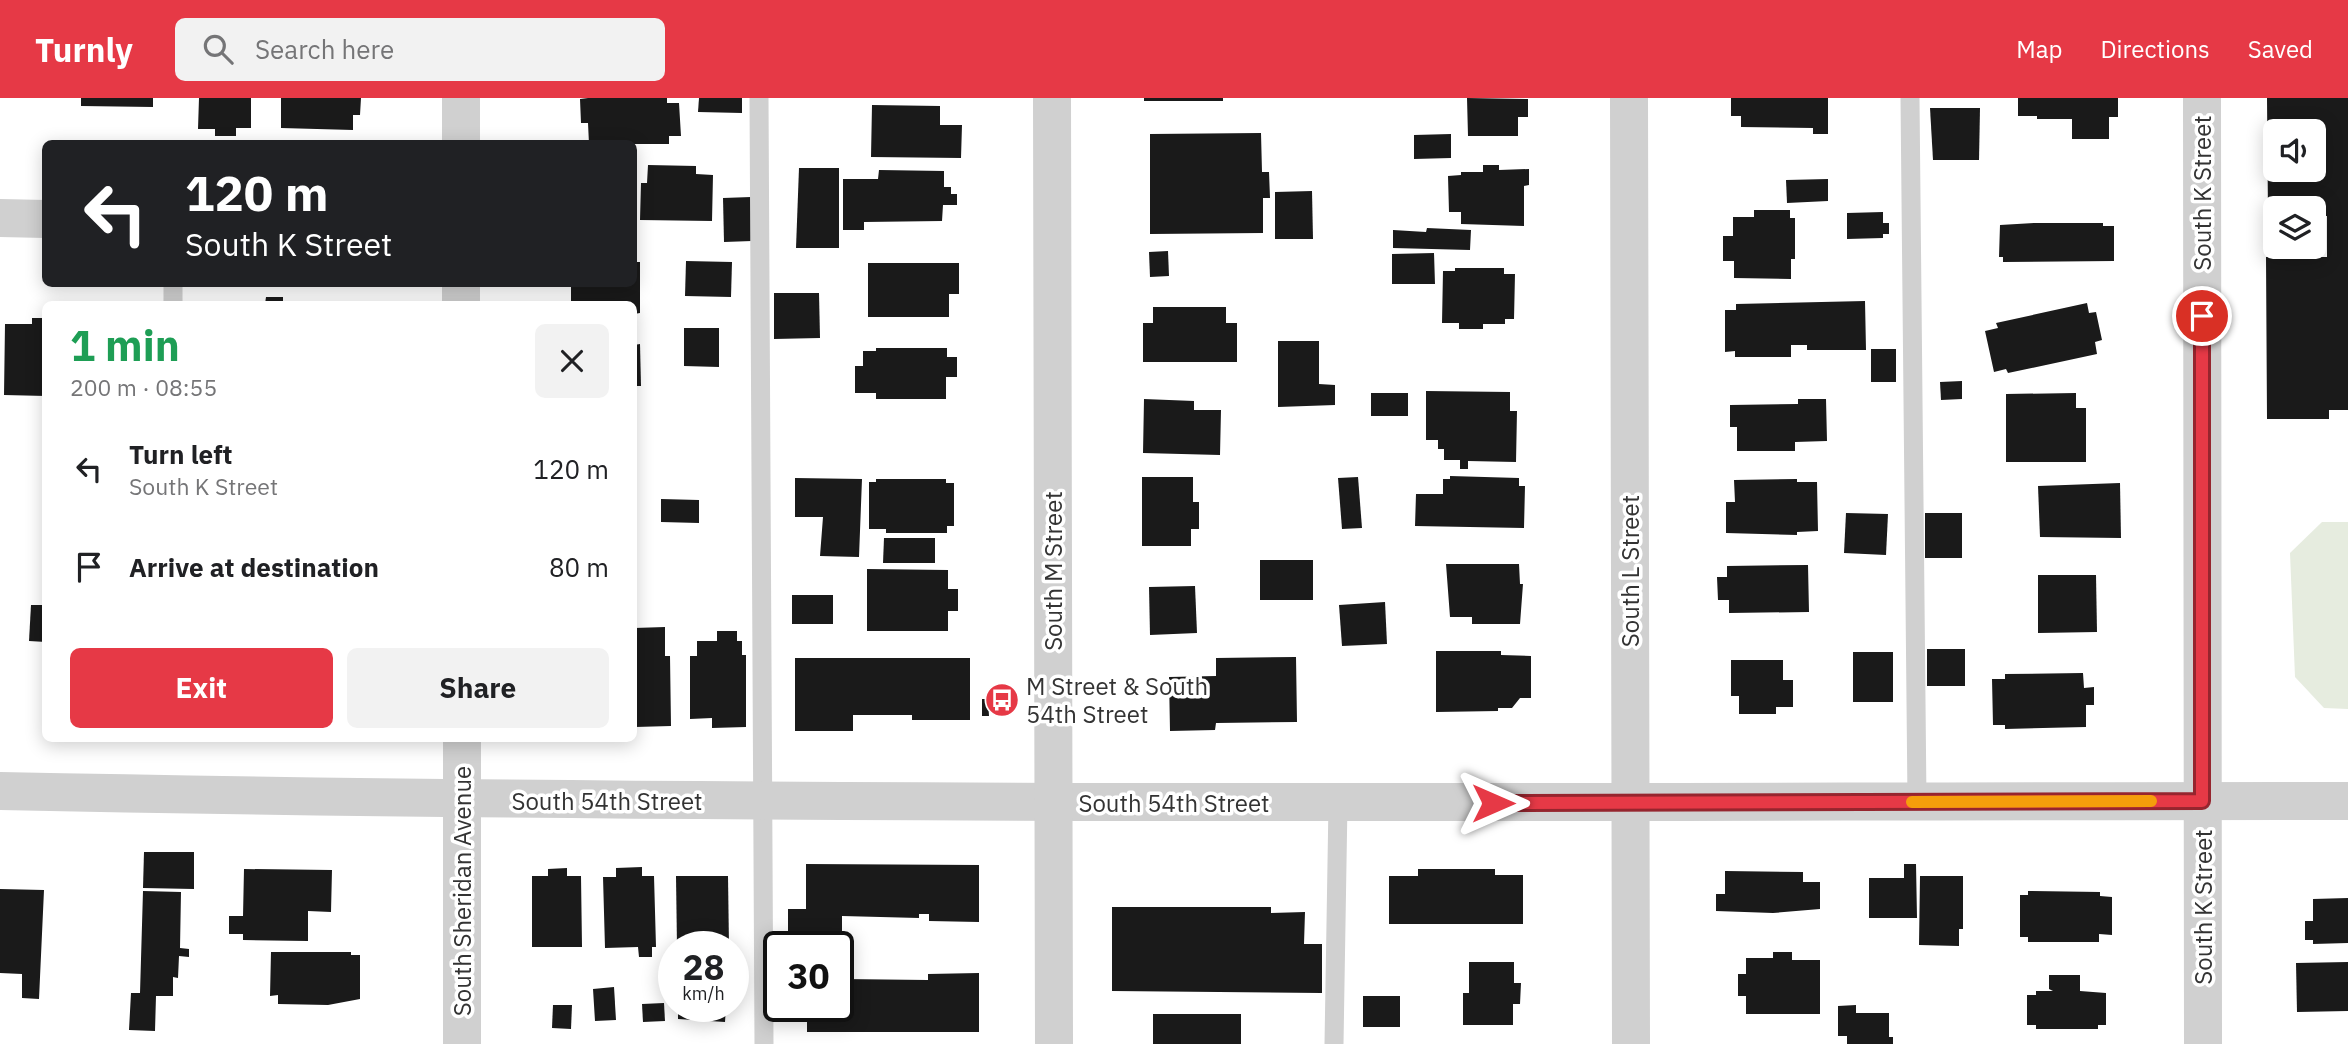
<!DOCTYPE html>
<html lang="en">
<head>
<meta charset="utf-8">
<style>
	:root { --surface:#fff; --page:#f2f2f2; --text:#202124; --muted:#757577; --accent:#e63946 }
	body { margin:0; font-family:"IBM Plex Sans",sans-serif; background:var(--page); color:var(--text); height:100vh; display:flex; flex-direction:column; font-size:26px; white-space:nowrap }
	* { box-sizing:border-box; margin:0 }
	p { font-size:23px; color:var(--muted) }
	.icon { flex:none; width:38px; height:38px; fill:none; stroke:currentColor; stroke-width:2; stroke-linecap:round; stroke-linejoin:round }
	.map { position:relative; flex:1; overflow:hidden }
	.details { position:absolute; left:42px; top:203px; width:595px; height:441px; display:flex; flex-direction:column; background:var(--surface); border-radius:10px; box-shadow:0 4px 18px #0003 }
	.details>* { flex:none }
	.guide { position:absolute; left:42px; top:42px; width:595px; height:147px; border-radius:10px; box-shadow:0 4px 18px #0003; background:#202124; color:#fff; overflow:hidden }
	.buttons { position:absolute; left:2263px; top:21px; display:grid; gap:14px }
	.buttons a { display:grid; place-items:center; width:63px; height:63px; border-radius:10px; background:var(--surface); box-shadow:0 4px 18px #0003; font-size:35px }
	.speed { position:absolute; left:658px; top:833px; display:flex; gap:14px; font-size:35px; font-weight:700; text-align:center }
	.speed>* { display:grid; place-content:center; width:91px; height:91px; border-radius:50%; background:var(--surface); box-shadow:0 4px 18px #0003; line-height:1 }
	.speed small { font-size:18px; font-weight:400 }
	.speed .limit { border:4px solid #111; border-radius:10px; background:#fff; color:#111 }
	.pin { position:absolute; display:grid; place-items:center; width:60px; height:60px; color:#fff; margin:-30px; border:4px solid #fff; border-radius:50%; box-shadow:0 2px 7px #0007 }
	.me { position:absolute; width:77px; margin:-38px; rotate:90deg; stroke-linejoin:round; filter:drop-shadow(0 0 5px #0008) }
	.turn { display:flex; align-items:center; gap:24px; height:147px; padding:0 28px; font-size:32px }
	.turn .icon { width:91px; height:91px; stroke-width:2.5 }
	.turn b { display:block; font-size:49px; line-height:60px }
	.round { display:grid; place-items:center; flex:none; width:74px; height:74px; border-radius:10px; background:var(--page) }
	.overview { display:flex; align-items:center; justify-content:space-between; height:119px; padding:0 28px }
	h1 { font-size:42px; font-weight:700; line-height:52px; color:#1e9e55 }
	.action { display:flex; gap:14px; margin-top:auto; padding:14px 28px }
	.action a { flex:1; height:80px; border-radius:10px; background:var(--accent); color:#fff; font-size:28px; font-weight:700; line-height:80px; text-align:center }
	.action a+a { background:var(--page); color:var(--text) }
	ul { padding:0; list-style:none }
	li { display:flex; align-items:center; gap:21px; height:98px; padding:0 28px }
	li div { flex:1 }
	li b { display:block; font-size:26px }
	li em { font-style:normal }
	header { display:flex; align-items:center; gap:42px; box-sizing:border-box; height:98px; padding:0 35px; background:var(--accent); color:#fff }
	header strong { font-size:33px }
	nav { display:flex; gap:38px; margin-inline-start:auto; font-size:24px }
	.search { width:490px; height:63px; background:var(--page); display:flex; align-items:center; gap:18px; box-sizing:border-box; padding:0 24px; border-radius:10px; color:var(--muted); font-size:26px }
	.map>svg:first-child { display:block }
	.green { fill:#e6ecdf }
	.building { fill:#1a1a1a; fill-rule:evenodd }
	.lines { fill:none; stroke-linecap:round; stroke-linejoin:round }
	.service { stroke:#d0d0d0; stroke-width:19 }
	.minor { stroke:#d0d0d0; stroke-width:38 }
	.tertiary { stroke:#d0d0d0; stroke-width:38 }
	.route-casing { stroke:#96252e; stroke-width:18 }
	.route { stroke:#e63946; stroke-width:12 }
	.slow { stroke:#f59e0b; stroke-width:12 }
	.labels { text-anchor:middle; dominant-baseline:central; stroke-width:7; stroke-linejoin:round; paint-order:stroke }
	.street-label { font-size:24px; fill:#333; stroke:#fff }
	.poi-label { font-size:24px; fill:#333; stroke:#fff; text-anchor:start }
</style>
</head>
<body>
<header>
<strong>Turnly</strong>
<div class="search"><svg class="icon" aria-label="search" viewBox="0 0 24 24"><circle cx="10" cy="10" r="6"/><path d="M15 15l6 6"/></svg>Search here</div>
<nav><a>Map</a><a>Directions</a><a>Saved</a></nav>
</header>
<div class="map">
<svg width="2348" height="946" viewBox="0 0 2348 946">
	<rect width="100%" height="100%" fill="#fff"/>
	<!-- green -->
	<path class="green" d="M2322,424H2348V611L2324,610L2295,579L2290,455Z"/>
	<!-- building -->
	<g class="building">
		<path d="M81,0H153V9L81,8Z"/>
		<path d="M199,0H251V30H236V38H215V31H198Z"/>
		<path d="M281,0H361L360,17H353V32L281,30Z"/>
		<path d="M588,0H667V5H679L681,38H669V46H589L588,25H581L580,1Z"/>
		<path d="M699,0H742V15L698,14Z"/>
		<rect x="1144" y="0" width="79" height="3"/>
		<path d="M1467,0L1528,1V19H1518V38H1468Z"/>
		<path d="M1731,0H1828V36H1813V30L1741,29V18H1731Z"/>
		<path d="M2018,0H2118V19H2109V41H2072V21H2037V18H2018Z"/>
		<path d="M2267,0H2348V312H2329V321H2267L2266,159H2327V118H2314V110H2275V119H2268ZM2275,33H2314V72H2275Z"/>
		<path d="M872,7L940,8V27H962L961,60L871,59Z"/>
		<path d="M1930,10H1980L1979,62H1933Z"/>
		<path d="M1261,35L1262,74H1269L1270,100H1263V135L1150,136V36Z"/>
		<path d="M1451,36V60L1414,61V37Z"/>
		<path d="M648,67L696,68V76L713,77L712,123L640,122L641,85H647Z"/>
		<path d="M1483,67H1499V72L1529,71V87L1524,88V128L1461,126V114H1449L1448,78L1461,77V74H1483Z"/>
		<path d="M799,70H839V150H796Z"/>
		<path d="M879,72L944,73V89H951V96H957V107H943L942,123L864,124V132H843V81H878Z"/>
		<path d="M1828,81V103L1787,105L1786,82Z"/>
		<path d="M1312,93L1313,141H1275V94Z"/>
		<path d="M751,99L752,143L724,144L723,100Z"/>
		<path d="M1754,112H1790V120H1795V161H1791V181L1734,180V163H1723V138H1733V119H1754Z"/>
		<path d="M1883,114V125H1889V136H1883V140L1847,141V115Z"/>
		<path d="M2034,125H2103V128H2114V163L2003,164V159H1999L2000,127Z"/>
		<path d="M1427,130L1471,132L1470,152L1393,150V132L1426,134Z"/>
		<path d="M1168,153L1169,178L1150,179L1149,154Z"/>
		<path d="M1434,155L1435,186H1392V156Z"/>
		<path d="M686,163L732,164L731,199L685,198Z"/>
		<path d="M634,164H640V215L634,216V206H571V186H634Z"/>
		<path d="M868,165H959V196H949V219H868Z"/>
		<path d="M1455,170H1504V176H1515L1514,221H1505V226H1483V231H1459V225H1442L1443,173H1455Z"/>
		<path d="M774,195H819L820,240L774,241Z"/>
		<path d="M266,199H283V206H265Z"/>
		<rect x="100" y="203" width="49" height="3"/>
		<path d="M1865,203L1866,252H1807V247H1791V259H1735V253L1725,254V212H1736V206Z"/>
		<path d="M2087,205L2089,215L2096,214L2102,242L2095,244L2097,256L2008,275L2006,271L1994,274L1985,233L1998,230L1996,225Z"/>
		<path d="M1153,209H1226V225H1237V264H1143V225H1153Z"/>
		<path d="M32,220H46V298L4,297L5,226H32Z"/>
		<path d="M684,230H719V269L684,268Z"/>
		<path d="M1278,243H1319V286L1335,287V307L1278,309Z"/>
		<path d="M640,246L641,288H634V247Z"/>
		<path d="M876,250H947V259H957V279H946V301H876V295H855V268H863V253H876Z"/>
		<rect x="1871" y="251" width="25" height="33"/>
		<path d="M1962,283V301L1941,302L1940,284Z"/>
		<path d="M1426,293L1510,294V313H1517L1516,364L1468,363V371H1460V362H1444V351H1438V342H1426Z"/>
		<rect x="1371" y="295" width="37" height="23"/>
		<path d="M2076,295V310H2086V364H2006V296Z"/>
		<path d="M1144,301L1194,303V312H1221L1220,357L1143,355Z"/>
		<path d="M1798,301H1826L1827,343L1795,344V353H1737V329H1730V307L1798,306Z"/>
		<path d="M1450,378L1519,380V388H1525L1524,430L1415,428L1416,396H1443V381H1450Z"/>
		<path d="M1142,379H1193V404H1199V431H1191V448H1142Z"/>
		<path d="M1358,379L1362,430L1342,431L1338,380Z"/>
		<path d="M795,380L862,381L859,459L820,458L823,419H795Z"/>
		<path d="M876,381H946V385H954V428H947V435H886V431H869V384H876Z"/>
		<path d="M1797,381V384H1817L1818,433L1797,434V437L1726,435V404H1735L1734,382Z"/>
		<path d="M2120,385L2121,440L2040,439L2038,388Z"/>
		<path d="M661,401L699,402V425L661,424Z"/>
		<path d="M1846,415L1888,416L1886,457L1844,455Z"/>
		<rect x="1925" y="415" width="37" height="45"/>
		<path d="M884,440H935V465H883Z"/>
		<rect x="1260" y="462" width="53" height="40"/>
		<path d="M1446,466H1519L1520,486H1523L1520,526H1472V519H1450Z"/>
		<path d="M1808,467L1809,514L1729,515V502H1718L1717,479H1727V468Z"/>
		<path d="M867,471L948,472V491H958V513H948V533H867Z"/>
		<path d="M2038,477H2096L2097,534L2038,535Z"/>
		<path d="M1195,488L1197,535L1150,537L1149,489Z"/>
		<rect x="792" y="497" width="41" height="29"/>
		<path d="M1385,504L1387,546L1342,548L1339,507Z"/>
		<path d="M31,507H46V544L29,543Z"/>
		<path d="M665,529V558H670L671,628L635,629L634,530Z"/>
		<path d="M717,533H737V543H742V557H746V629L712,630V620L690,621V558H697V543H717Z"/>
		<rect x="1927" y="551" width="38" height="37"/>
		<path d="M1436,553H1501V557L1531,558V600H1520L1512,610H1498V613L1436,614Z"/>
		<rect x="1853" y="554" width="40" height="50"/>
		<path d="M1296,559L1297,624L1216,625L1215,632L1170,633L1169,579L1216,578V560Z"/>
		<path d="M795,560H970V622H912V617H853V633H795Z"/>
		<path d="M1731,562H1783V582H1793V609H1776V616H1739V598H1731Z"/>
		<path d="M2083,575L2084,590L2094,589V607H2086V629L2005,631V627H1993L1992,581H2005V576Z"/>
		<path d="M982,601H988L989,618H982Z"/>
		<path d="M144,754H194V791L143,790Z"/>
		<path d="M806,766L979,767V824L929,823V816H919V820L842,818V840H845L842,881L928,882V876L979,875V934H807V908H838V849H788V811H806Z"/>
		<path d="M1904,766H1916L1917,820H1869V780H1904Z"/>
		<path d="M642,769V778H654L656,849H652V859H639L638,849L605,850L603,779H616V770Z"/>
		<path d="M567,770V778H581L582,849H532V778H548V771Z"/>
		<path d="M244,771L332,772L331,814L308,813V843L243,842V836H229V818H243Z"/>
		<path d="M1418,771H1495V777H1523V826H1389V778H1418Z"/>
		<path d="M1725,773L1803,774V784H1820V811L1773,815L1716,813V796H1725Z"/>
		<path d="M676,778H728L729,849H677Z"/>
		<path d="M1920,778H1963V831H1959V848L1919,847Z"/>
		<path d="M0,791L44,792L39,901L22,900V876L0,875Z"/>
		<path d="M143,793L181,794L180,850L189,851V859L179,858L178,880L173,879V898H156L155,933L129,932L131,895H140Z"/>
		<path d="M2028,793L2100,794V798L2112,799V837L2099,836V844H2028V839H2020V797H2028Z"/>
		<path d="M2348,800V845L2313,846V842H2305V823H2313V801Z"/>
		<path d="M1112,809H1271V815L1305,814L1304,846H1322V895L1112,893Z"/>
		<path d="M271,854H351V857H360V901L328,907L278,906V897L270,898Z"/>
		<path d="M1773,854H1792V862H1820V916H1746V898H1738V876H1746V860H1773Z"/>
		<path d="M1469,864H1514V885H1521L1520,906H1513V927H1463V895H1469Z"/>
		<path d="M2348,864V913L2297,914L2296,865Z"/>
		<path d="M2049,877H2080V893L2106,895V927H2098V931H2036V927H2027V897H2036V893H2053L2049,891Z"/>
		<path d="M614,889L616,922L595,923L593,891Z"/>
		<rect x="1363" y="898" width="37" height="31"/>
		<path d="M664,905L665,923L643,924L642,906Z"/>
		<path d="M553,907H572L571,931L552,930Z"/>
		<path d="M1856,907V915H1889V939H1893V946H1847V938H1838V908Z"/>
		<path d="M678,908H726L725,924L678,921Z"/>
		<rect x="1153" y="916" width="88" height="30"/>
	</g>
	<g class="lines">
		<!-- service -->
		<g class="service">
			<path d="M759,0L764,946"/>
			<path d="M1910,0L1917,704"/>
			<path d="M173,186V206"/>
			<path d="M1334,946L1338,705"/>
		</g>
		<!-- minor -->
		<g class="minor">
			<path d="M461,0V46"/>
			<path d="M1629,0L1631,946"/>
			<path d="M2202,0L2203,946"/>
			<path d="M0,120L46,121"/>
			<path d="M461,186V206"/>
			<path d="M0,693C783,709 1565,703 2348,703"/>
			<path d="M462,946V640"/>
		</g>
		<!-- tertiary -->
		<path class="tertiary" d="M1052,0L1054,946"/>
	</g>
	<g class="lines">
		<!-- route casing -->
		<g class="route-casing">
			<path id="route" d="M1493,705L2202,703V218"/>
		</g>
		<!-- route -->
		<use href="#route" class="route"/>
		<!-- slow -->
		<path class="slow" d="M1912,704L2151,703"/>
	</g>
	<!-- icons -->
	<defs>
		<g id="bus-disc" transform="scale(1.75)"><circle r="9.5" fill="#e63946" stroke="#fff"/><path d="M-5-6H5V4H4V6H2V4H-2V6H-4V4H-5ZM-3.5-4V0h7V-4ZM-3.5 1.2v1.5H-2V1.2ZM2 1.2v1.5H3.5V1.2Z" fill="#fff"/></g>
	</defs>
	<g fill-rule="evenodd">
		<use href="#bus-disc" x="1002" y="602"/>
	</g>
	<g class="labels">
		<!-- street labels -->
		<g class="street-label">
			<text transform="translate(2202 95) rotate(-90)">South K Street</text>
			<text transform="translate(1053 473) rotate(-90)">South M Street</text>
			<text transform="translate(1630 473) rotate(-90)">South L Street</text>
			<text x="607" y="703">South 54th Street</text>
			<text x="1174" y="705">South 54th Street</text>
			<text transform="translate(462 793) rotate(-90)">South Sheridan Avenue</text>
			<text transform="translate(2203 809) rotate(-90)">South K Street</text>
		</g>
		<!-- poi labels -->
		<g class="poi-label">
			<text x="1026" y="588">M Street &amp; South<tspan x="1026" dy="28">54th Street</tspan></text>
		</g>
	</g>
</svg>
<div class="buttons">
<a><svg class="icon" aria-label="sound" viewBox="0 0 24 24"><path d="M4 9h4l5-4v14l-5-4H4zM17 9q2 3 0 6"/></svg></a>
<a><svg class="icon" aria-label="layers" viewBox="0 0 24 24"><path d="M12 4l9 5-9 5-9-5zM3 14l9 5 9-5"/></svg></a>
</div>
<div class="speed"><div>28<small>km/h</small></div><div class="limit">30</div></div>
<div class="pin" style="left:2202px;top:218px;background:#d93025"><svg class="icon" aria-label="arrive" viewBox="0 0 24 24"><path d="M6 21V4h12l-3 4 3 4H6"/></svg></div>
<svg class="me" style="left:1493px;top:705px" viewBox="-20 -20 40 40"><path d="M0-17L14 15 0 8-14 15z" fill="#e63946" stroke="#fff" stroke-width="4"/></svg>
<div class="guide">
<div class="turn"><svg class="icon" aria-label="left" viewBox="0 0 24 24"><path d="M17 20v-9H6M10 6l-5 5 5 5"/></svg><div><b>120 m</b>South K Street</div></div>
</div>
<section class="details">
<div class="overview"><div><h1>1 min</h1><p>200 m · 08:55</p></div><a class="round"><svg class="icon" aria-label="close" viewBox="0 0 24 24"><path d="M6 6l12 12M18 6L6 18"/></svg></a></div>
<ul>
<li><svg class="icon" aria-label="left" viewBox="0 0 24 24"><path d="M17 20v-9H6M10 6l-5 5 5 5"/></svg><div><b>Turn left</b><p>South K Street</p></div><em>120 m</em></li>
<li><svg class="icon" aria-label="arrive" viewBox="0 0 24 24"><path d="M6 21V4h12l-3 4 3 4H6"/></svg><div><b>Arrive at destination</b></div><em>80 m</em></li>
</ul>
<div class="action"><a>Exit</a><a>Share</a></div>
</section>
</div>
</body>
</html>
